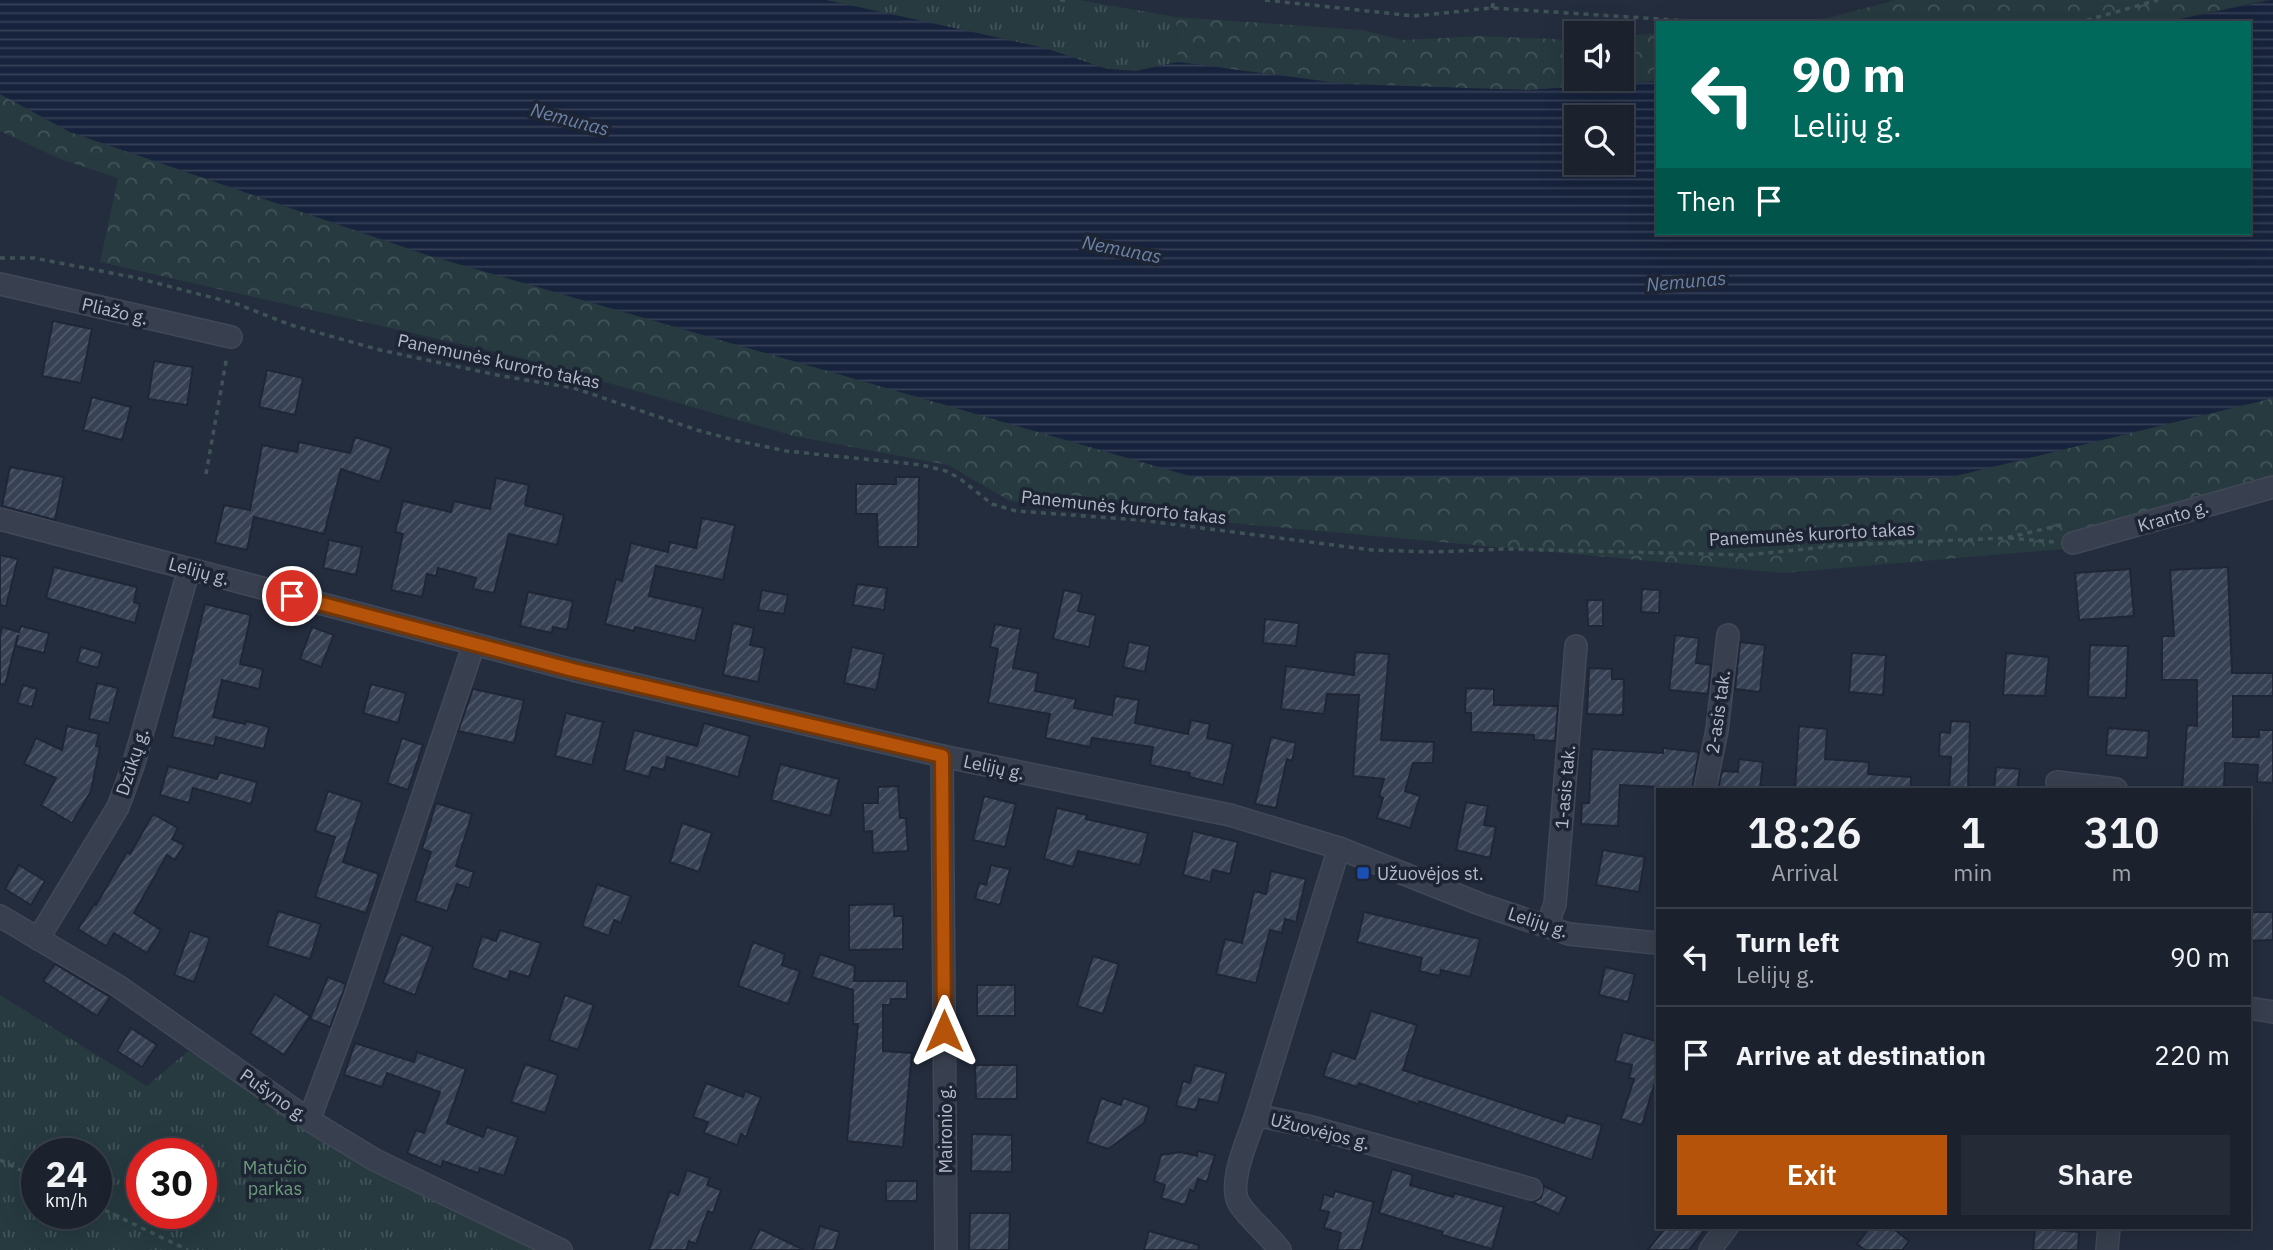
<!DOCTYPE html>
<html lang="en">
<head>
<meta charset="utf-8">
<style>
	:root { --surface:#1b222e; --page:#242a36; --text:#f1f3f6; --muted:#a0a4aa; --line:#393f4a; --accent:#b45309 }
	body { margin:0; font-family:"IBM Plex Sans",sans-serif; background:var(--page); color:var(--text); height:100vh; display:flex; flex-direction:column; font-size:26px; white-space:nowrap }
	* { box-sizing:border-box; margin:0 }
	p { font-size:23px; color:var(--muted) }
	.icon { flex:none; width:38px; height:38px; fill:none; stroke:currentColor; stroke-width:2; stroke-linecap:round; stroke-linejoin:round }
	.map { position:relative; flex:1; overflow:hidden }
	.sheet { position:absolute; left:1656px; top:788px; width:595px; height:441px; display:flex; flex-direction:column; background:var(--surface); border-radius:0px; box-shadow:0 7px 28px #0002,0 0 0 2px var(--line) }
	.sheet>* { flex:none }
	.banner { position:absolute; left:1656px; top:21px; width:595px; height:214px; border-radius:0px; box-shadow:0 7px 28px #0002,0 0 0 2px var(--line); background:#00695c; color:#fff; overflow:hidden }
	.buttons { position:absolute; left:1564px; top:21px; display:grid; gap:14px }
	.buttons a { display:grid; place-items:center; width:70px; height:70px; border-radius:0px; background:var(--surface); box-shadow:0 7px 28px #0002,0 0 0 2px var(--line); font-size:35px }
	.speed { position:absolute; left:21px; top:1138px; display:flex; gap:14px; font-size:35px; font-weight:700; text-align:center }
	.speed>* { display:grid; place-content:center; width:91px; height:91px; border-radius:50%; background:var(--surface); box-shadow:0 7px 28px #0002,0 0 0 2px var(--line); line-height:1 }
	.speed small { font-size:18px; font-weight:400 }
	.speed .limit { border:10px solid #d22; background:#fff; color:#111 }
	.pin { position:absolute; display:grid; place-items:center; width:60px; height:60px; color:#fff; margin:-30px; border:4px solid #fff; border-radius:50%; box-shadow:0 2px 7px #0007 }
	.me { position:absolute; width:77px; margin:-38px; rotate:0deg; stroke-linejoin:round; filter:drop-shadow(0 0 5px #0008) }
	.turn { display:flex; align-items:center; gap:24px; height:147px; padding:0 21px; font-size:32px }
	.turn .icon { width:91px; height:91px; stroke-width:2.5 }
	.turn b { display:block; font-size:49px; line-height:60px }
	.then { display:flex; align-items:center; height:66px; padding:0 21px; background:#0003; gap:14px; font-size:26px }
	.eta { display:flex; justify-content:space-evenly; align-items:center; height:119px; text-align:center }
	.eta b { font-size:42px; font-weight:600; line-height:49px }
	.action { display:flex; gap:14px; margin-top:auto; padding:14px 21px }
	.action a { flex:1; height:80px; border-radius:0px; background:var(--accent); color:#fff; font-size:28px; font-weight:600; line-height:80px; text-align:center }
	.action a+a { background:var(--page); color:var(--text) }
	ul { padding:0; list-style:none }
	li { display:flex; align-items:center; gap:21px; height:98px; padding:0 21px; border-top:2px solid var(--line) }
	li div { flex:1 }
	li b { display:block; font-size:26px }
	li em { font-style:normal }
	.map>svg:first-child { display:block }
	.grass { fill:url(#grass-tufts); fill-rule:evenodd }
	.forest { fill:url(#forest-crowns) }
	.water { fill:url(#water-rules); fill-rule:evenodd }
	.building { fill:url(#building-hatch); stroke:#1f2635; stroke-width:2 }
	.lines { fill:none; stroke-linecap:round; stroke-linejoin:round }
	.minor-casing { stroke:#414857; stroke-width:24 }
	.path { stroke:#3f5357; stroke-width:3.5; stroke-dasharray:5 5; stroke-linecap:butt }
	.minor { stroke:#383f4e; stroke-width:21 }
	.route-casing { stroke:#753606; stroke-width:18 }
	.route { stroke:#b45309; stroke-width:12 }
	.transit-dot { fill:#1a4fb4; stroke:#1d2433; stroke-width:2.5 }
	.labels { text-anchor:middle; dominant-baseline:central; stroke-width:7; stroke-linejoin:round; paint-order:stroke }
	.street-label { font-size:18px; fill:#b4bac9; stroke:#1d2433 }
	.poi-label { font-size:18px; fill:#b4bac9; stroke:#1d2433; text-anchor:start }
	.park-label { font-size:18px; fill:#6b9a7a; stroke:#1d2433 }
	.water-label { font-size:19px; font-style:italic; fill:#6d82a8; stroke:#1d2433 }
</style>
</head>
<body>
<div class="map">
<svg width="2273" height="1250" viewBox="0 0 2273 1250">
	<defs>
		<pattern id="grass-tufts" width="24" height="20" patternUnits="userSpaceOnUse" patternTransform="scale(1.75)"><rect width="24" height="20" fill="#263a3f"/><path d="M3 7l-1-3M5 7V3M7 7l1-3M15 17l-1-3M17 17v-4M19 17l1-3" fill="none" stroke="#435459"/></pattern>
		<pattern id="forest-crowns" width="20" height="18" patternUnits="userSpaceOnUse" patternTransform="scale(1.75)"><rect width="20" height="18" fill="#263a3f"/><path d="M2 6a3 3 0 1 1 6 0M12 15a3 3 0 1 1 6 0" fill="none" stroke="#435459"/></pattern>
		<pattern id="water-rules" width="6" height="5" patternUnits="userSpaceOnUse" patternTransform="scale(1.75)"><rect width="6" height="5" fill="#17233c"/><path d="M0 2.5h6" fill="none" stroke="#364157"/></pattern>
		<pattern id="building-hatch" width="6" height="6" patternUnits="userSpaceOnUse" patternTransform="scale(1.75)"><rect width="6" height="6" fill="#364154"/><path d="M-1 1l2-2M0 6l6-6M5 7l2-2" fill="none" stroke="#515a6b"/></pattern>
	</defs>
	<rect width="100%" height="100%" fill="#242d3e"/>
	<!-- grass -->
	<g class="grass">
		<path d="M826,0H1079L1176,17L1178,62L1136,71L1107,69L1045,48Z"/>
		<path d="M0,995L147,1086L188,1051L575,1250H0ZM37,1153H96V1213H37ZM142,1153H201V1213H142Z"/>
	</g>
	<!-- forest -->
	<g class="forest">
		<path d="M1896,0H2266L2161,23H1777L1828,18Z"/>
		<path d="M1176,17L1362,30L1403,40L1480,36L1577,40V79H1622V37L1657,33V81L1529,90L1345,84L1178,62Z"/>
		<path d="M0,94L70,132L427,255L1947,478L2273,398V496L2088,547L1783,573L1208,521L1010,501L948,465L794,436L518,357L100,262L118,178L60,159L0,131Z"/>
	</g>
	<!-- water -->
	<path class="water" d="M0,0H826L1045,48L1107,69L1136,71L1178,62L1345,84L1529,90L1657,81V233H2249V23H2161L2273,0V398L1947,478L1193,477L427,255L70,132L0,94ZM1577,117H1622V163H1577Z"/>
	<!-- building -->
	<g class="building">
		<path d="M53,321L92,329L81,383L42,376Z"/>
		<path d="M154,361L193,367L187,405L148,399Z"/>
		<path d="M267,370L303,378L295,415L259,407Z"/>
		<path d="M92,397L131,407L122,440L83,430Z"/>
		<path d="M355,437L391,448L380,482L341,469L324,534L254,517L247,550L215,543L224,505L250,510L262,445L297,452L299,442L350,453Z"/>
		<path d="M10,467L64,477L55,520L2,506Z"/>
		<path d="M896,477H919L918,547H878L877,514H856V484H896Z"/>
		<path d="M496,478L529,485L525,505L564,515L557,545L509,534L494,593L473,589L476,578L438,568L436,576L427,574L422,597L391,590L403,534L395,532L403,501L451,512L454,501L490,509Z"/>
		<path d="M702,518L735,525L723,580L656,566L649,596L703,608L695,641L635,627L634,631L605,624L616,579L622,581L631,543L668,552L670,542L696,548Z"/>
		<path d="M329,540L362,547L356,575L323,568Z"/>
		<path d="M0,555L18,559L6,606L0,605Z"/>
		<path d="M54,567L137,587L134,602L140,604L135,623L46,598Z"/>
		<path d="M2228,567L2232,673H2273V696H2233V737H2259V730H2273V783L2257,782L2258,765L2225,763L2224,789H2182L2187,725L2197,726V680H2162V636H2174L2170,570Z"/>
		<path d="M2130,569L2134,616L2079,620L2075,573Z"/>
		<path d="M857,584L887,588L884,610L853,605Z"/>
		<path d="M1642,589L1660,590L1659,613L1641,612Z"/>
		<path d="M762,590L788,595L784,614L758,610Z"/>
		<path d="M1064,590L1082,594L1078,611L1096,615L1089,647L1053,639Z"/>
		<path d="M528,592L573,601L567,630L553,627L552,633L520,626Z"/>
		<path d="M1587,600H1603V626H1588Z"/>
		<path d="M205,604L251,615L240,664L263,669L259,689L222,680L213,717L245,724L246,721L269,727L264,749L216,737L214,746L172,737Z"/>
		<path d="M1265,619L1299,623L1296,646L1263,643Z"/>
		<path d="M733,623L754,628L750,645L765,648L758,682L723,675Z"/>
		<path d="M995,624L1021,629L1013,668L1038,673L1035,691L1076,699L1074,708L1112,715L1115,696L1139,700L1135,723L1188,734L1191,720L1210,724L1207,738L1233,744L1223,785L1189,777L1190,773L1150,765L1153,747L1092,738L1090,747L1045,738L1050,714L988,703L998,649L990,647Z"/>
		<path d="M21,626L49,633L44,653L16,646L18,635L5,685L0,684V636L2,627L19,632Z"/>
		<path d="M312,627L334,635L321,667L300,659Z"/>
		<path d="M1675,635L1699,638L1696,663L1711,665L1708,694L1669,690Z"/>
		<path d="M1129,642L1150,646L1145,672L1123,667Z"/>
		<path d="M1740,642L1765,645L1760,692L1735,689Z"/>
		<path d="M2090,645L2128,646L2126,698L2088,697Z"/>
		<path d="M81,647L102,653L98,668L77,662Z"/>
		<path d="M852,647L884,654L876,690L844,683Z"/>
		<path d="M1355,652L1389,654L1381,740L1434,742L1433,763H1413L1405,791L1420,796L1410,828L1377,818L1383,798L1379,796L1384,779L1353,776L1359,695L1327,694L1324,714L1281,709L1286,666L1354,675Z"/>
		<path d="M1852,653L1886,655L1883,695L1849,692Z"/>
		<path d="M2006,653L2049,657L2045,696L2003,695Z"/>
		<path d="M1589,668L1612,669V679H1624L1623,715L1587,714Z"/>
		<path d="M97,683L118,688L109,723L89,719Z"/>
		<path d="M371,684L406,693L398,723L363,713Z"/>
		<path d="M23,685L37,689L32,707L17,703Z"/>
		<path d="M1466,688L1494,689V705L1558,706L1555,741L1534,740V735L1471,732V713H1465Z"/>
		<path d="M473,689L524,700L514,743L458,731Z"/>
		<path d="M566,713L603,722L592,765L555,756Z"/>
		<path d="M1951,721L1970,722L1968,789H1949L1951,757L1939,756L1940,732L1950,733Z"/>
		<path d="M704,723L750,736L738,777L667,757L664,770L652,767L649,777L624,770L634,730L697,746Z"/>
		<path d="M67,726L99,734L96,746L100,747L91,791L72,823L41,805L56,778L24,764L36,738L62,750Z"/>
		<path d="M1799,726L1827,729L1825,759L1869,762L1868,774L1911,777V789H1795Z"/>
		<path d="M2108,728L2149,731L2147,758L2106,755Z"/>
		<path d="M1271,737L1296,743L1292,761L1287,759L1276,808L1255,804Z"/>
		<path d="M402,738L423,745L408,790L387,783Z"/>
		<path d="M1663,748L1699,752L1692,789H1659V787L1620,785L1618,826L1581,824L1582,803H1589L1592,749L1663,753Z"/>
		<path d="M1739,759L1763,762L1760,789H1718L1722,771L1738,772Z"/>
		<path d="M780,764L839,779L830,816L771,800Z"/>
		<path d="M168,766L217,779L219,772L257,782L251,804L193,788L189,803L160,795Z"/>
		<path d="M1996,767L2020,769L2017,789H1994Z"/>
		<path d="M898,786L900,818H906L908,851L873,853L872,831L864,832L863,803H878V787Z"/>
		<path d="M328,791L362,802L343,862L379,874L366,913L315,897L335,837L315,831Z"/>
		<path d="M984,796L1016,804L1005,847L973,840Z"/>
		<path d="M1466,802L1488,806L1484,825L1496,827L1490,858L1456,850Z"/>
		<path d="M436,803L472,814L456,866L474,872L469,888L457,884L447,911L415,901L431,852L422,849Z"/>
		<path d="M1057,808L1087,815L1086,819L1148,833L1140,865L1078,851L1073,867L1044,859Z"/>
		<path d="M153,814L178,828L172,839L184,845L175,860L167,855L134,913L161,930L147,953L114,933L106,946L78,929L95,903L96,905L127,852L130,854Z"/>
		<path d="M682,823L712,833L699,872L670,862Z"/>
		<path d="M1193,831L1238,842L1230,874L1213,870L1210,882L1183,875Z"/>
		<path d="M1603,850L1645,857L1639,892L1596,885Z"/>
		<path d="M19,865L45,881L31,905L5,889Z"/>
		<path d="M991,865L1010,869L1000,905L975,899L979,883L986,885Z"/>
		<path d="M1271,871L1306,879L1296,922L1285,919L1282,933L1270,930L1256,983L1216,974L1225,939L1242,943L1254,891L1266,894Z"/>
		<path d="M597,884L631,896L621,923L614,920L609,936L582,926Z"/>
		<path d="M894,904V916H903V949L849,950V905Z"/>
		<path d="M278,911L321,924L310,959L267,946Z"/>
		<path d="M1364,912L1480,939L1470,977L1441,970L1440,976L1419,971L1422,958L1357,942Z"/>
		<path d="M2249,912H2273V940L2249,941Z"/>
		<path d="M500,930L541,943L529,977L510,971L508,980L472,968L482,936L496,941Z"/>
		<path d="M190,931L210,938L194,982L174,975Z"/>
		<path d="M401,934L433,947L415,995L383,983Z"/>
		<path d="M753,942L785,954L782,965L800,971L788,1004L738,986Z"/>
		<path d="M820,954L855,966L854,981H907V999H891L890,1005H883V1051L912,1053L903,1147L847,1141L858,1024H853V990L812,977Z"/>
		<path d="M1093,956L1119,964L1103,1014L1077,1006Z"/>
		<path d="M55,964L110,997L97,1016L43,981Z"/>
		<path d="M1605,967L1635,974L1628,1002L1599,995Z"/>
		<path d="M328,977L346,984L330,1027L310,1019Z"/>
		<rect x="977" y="985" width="38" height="31"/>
		<path d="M275,994L310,1016L284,1055L250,1033Z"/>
		<path d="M565,995L594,1005L578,1050L549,1040Z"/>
		<path d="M1371,1011L1417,1025L1403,1070L1564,1123L1567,1115L1602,1125L1592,1160L1419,1101L1418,1104L1359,1083L1357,1087L1323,1076L1332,1051L1355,1059Z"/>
		<path d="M131,1028L157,1045L142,1067L117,1051Z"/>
		<path d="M1623,1032L1657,1041V1086L1654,1085L1642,1125L1621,1119L1634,1079L1629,1078L1632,1065L1615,1061Z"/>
		<path d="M355,1043L414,1062L417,1052L466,1069L447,1123L483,1137L487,1127L518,1137L504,1176L480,1168L478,1173L443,1161L441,1167L407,1153L416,1130L424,1133L440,1092L387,1073L382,1087L344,1075Z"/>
		<path d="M525,1064L558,1075L545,1113L511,1102Z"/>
		<path d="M975,1065H1017V1099H976Z"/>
		<path d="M1195,1065L1226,1073L1218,1103L1199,1099L1196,1110L1176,1106L1183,1081L1190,1083Z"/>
		<path d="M706,1083L743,1097L745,1091L761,1097L746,1137L741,1134L737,1145L704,1133L708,1122L693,1117Z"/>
		<path d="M1101,1098L1121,1105L1123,1098L1149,1107L1144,1123L1108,1149L1087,1142Z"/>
		<path d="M972,1134L1012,1135V1172L971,1171Z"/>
		<path d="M1198,1151L1215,1155L1207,1182L1198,1179L1194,1191L1190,1190L1185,1205L1161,1198L1165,1185L1154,1181L1161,1155L1181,1152L1197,1156Z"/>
		<path d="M1392,1169L1413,1175L1410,1185L1453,1197L1454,1193L1504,1207L1492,1249L1442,1235L1443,1232L1379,1213Z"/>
		<path d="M687,1170L710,1178L707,1185L721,1190L713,1213L708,1211L696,1244L689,1241L686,1250H649L670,1191L678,1195Z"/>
		<rect x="886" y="1181" width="31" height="20"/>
		<path d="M1544,1186L1567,1197L1559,1214L1532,1202L1541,1198Z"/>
		<path d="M1335,1191L1374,1202L1361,1250H1337L1341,1233L1324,1228L1329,1212L1320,1210L1324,1194L1333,1197Z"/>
		<path d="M970,1213H1010L1009,1250H969Z"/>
		<path d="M820,1226L840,1232L834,1250H813Z"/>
		<path d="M1666,1227H1707L1689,1250H1648Z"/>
		<path d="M1870,1227H1891L1909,1241L1902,1250H1865L1857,1244Z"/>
		<path d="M2035,1228L2079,1232L2078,1250H2033Z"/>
		<path d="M760,1229L804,1250H750Z"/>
		<path d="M1149,1231L1199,1245L1198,1250H1144Z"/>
	</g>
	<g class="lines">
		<!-- minor casing -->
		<g class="minor-casing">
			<g id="minor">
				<path d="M0,284L231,337"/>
				<path d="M0,519L573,670L942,756L1230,815L1339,848L1480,904L1569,934L1657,943"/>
				<path d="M2073,543L2273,487"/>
				<path d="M942,756L946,1250"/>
				<path d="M2057,782L2116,789"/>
				<path d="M1705,789L1717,730L1728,635"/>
				<path d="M0,916L118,986L309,1120L375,1160L561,1250"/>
				<path d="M1547,926L1555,904L1576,646"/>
				<path d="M38,939L118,807L133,766L189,569"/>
				<path d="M2249,1008L2273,1012"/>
				<path d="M1256,1115L1339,848"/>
				<path d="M309,1120L354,1000L474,644"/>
				<path d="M1280,1250C1268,1234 1251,1221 1240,1205C1226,1185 1249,1137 1256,1115L1308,1126L1531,1189"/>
				<path d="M1710,1250L1727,1227"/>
				<path d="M2107,1250L2109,1227"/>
			</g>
		</g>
		<!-- path -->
		<g class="path">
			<path d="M1060,0H1070"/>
			<path d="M1265,0L1414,16L1492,8L1721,23"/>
			<path d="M1492,8L1494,0"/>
			<path d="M2077,23L2158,0"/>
			<path d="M0,258H34L137,278L237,304L291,325L380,350L502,376L574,388L697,430L734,440L786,451L922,465L946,471L959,478L992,504L1016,511L1140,520L1372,550L1434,552L1506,549L1745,555L1846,545L2006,538L2061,525"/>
			<path d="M206,474L227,356"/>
			<path d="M2009,538L2054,542"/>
			<path d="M0,1160L37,1178"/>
			<path d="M96,1206L188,1250"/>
		</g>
		<!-- minor -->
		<use href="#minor" class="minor"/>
	</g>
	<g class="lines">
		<!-- route casing -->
		<g class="route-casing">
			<path id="route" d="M292,596L573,670L942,756L944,1031"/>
		</g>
		<!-- route -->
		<use href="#route" class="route"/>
	</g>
	<!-- markers -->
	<rect class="transit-dot" x="1356" y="866" width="14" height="14" rx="3.5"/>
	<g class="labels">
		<!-- street labels -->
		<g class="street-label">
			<text transform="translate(115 311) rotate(13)">Pliažo g.</text>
			<text transform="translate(499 361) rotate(12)">Panemunės kurorto takas</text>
			<text transform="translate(1124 507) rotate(6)">Panemunės kurorto takas</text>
			<text transform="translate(2173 516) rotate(-16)">Kranto g.</text>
			<text transform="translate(1812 534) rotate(-3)">Panemunės kurorto takas</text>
			<text transform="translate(199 571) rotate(15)">Lelijų g.</text>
			<text transform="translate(1718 712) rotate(-82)">2-asis tak.</text>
			<text transform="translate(132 762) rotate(-72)">Dzūkų g.</text>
			<text transform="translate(994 767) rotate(12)">Lelijų g.</text>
			<text transform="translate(1565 787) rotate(-85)">1-asis tak.</text>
			<text transform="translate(1538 922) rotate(18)">Lelijų g.</text>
			<text transform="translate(274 1095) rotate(35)">Pušyno g.</text>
			<text transform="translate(945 1129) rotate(-90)">Maironio g.</text>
			<text transform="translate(1320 1131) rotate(14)">Užuovėjos g.</text>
		</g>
		<!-- poi labels -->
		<g class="poi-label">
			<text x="1377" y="873">Užuovėjos st.</text>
		</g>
		<!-- park labels -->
		<g class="park-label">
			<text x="275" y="1167">Matučio<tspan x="275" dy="21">parkas</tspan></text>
		</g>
		<!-- water labels -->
		<g class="water-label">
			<text transform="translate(570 119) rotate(15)">Nemunas</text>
			<text transform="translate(1122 249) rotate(11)">Nemunas</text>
			<text transform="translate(1686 281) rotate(-5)">Nemunas</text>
		</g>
	</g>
</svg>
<div class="buttons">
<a><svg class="icon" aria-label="sound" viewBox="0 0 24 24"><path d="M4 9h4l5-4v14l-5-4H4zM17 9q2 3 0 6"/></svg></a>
<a><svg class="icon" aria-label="search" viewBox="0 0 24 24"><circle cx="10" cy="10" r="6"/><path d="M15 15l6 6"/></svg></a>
</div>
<div class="speed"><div>24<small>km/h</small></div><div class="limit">30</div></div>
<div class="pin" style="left:292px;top:596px;background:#d93025"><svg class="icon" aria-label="arrive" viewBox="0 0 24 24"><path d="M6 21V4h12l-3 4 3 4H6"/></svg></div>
<svg class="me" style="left:944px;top:1031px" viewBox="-20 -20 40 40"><path d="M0-17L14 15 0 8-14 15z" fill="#b45309" stroke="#fff" stroke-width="4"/></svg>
<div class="banner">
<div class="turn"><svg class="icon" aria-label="left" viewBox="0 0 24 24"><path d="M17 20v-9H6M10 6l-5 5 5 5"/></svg><div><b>90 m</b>Lelijų g.</div></div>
<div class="then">Then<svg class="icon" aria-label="arrive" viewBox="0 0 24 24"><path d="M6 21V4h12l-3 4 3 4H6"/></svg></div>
</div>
<section class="sheet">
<div class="eta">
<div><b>18:26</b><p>Arrival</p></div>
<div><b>1</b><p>min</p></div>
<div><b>310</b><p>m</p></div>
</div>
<ul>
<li><svg class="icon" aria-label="left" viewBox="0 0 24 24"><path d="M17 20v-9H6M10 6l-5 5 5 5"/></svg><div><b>Turn left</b><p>Lelijų g.</p></div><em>90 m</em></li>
<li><svg class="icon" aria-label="arrive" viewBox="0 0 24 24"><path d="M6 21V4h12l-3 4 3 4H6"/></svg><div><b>Arrive at destination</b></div><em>220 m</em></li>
</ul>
<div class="action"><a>Exit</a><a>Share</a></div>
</section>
</div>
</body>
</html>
